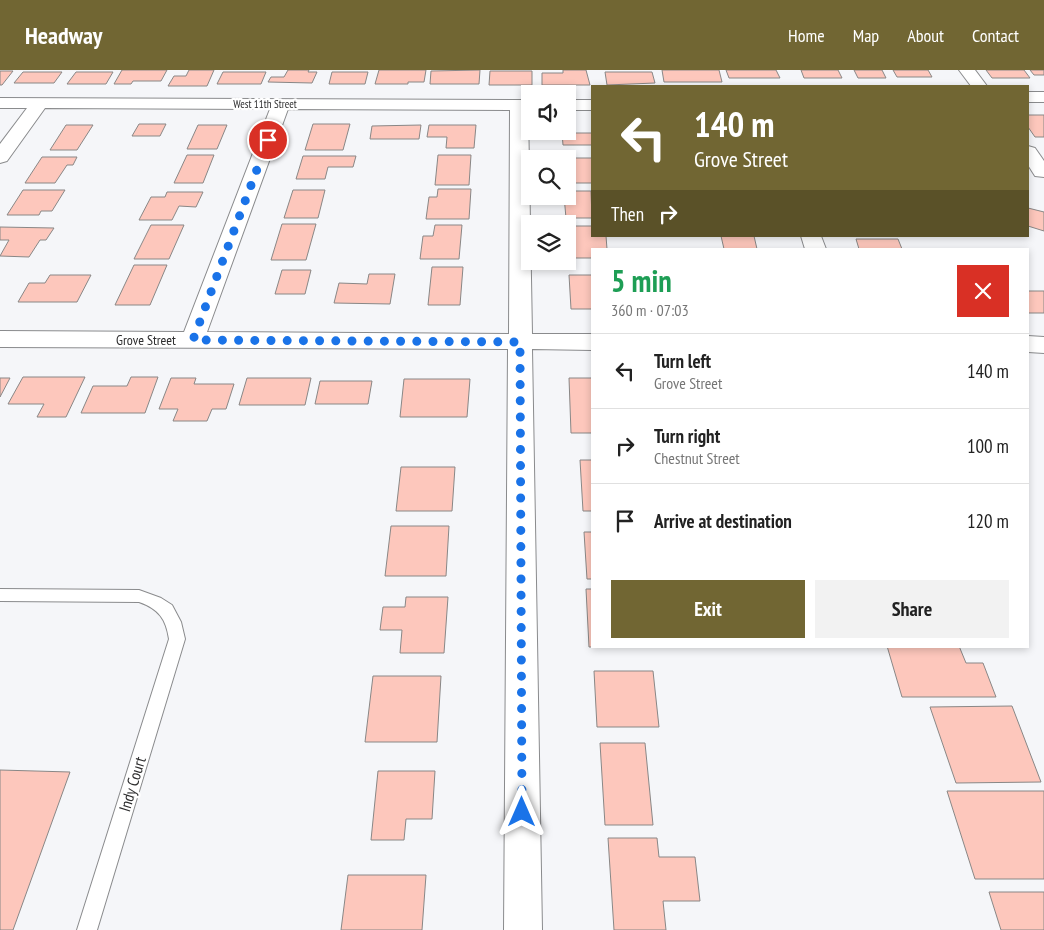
<!DOCTYPE html>
<html lang="en">
<head>
<meta charset="utf-8">
<style>
	:root { --surface:#fff; --page:#f2f2f2; --text:#222; --muted:#767676; --line:#e0e0e0; --accent:#716633 }
	body { margin:0; font-family:"PT Sans Narrow",sans-serif; background:var(--page); color:var(--text); height:100vh; display:flex; flex-direction:column; font-size:19px; white-space:nowrap }
	* { box-sizing:border-box; margin:0 }
	p { font-size:16px; color:var(--muted) }
	.icon { flex:none; width:28px; height:28px; fill:none; stroke:currentColor; stroke-width:2; stroke-linecap:round; stroke-linejoin:round }
	.map { position:relative; flex:1; overflow:hidden }
	.drawer { position:absolute; left:591px; top:178px; width:438px; height:400px; display:flex; flex-direction:column; background:var(--surface); border-radius:0px; box-shadow:0 2px 8px #0003 }
	.drawer>* { flex:none }
	.top-card { position:absolute; left:591px; top:15px; width:438px; height:152px; border-radius:0px; box-shadow:0 2px 8px #0003; background:#716633; color:#fff; overflow:hidden }
	.buttons { position:absolute; left:521px; top:15px; display:grid; gap:10px }
	.buttons a { display:grid; place-items:center; width:55px; height:55px; border-radius:0px; background:var(--surface); box-shadow:0 2px 8px #0003; font-size:25px }
	.pin { position:absolute; display:grid; place-items:center; width:42px; height:42px; color:#fff; margin:-21px; border:2px solid #fff; border-radius:50%; box-shadow:0 1px 5px #0007 }
	.me { position:absolute; width:55px; margin:-28px; rotate:0deg; stroke-linejoin:round; filter:drop-shadow(0 0 4px #0008) }
	.turn { display:flex; align-items:center; gap:18px; height:105px; padding:0 20px; font-size:22px }
	.turn .icon { width:65px; height:65px; stroke-width:2.5 }
	.turn b { display:block; font-size:35px; line-height:42px }
	.then { display:flex; align-items:center; height:48px; padding:0 20px; background:#0003; gap:10px; font-size:19px }
	.round { display:grid; place-items:center; flex:none; width:52px; height:52px; border-radius:0px; background:var(--page) }
	.headline { display:flex; align-items:center; justify-content:space-between; height:85px; padding:0 20px }
	h1 { font-size:30px; font-weight:700; line-height:38px; color:#1e9e55 }
	.button { display:flex; gap:10px; margin-top:auto; padding:10px 20px }
	.button a { flex:1; height:58px; border-radius:0px; background:var(--accent); color:#fff; font-size:20px; font-weight:700; line-height:58px; text-align:center }
	.button a+a { background:var(--page); color:var(--text) }
	ul { padding:0; list-style:none }
	li { display:flex; align-items:center; gap:15px; height:75px; padding:0 20px; border-top:1px solid var(--line) }
	li div { flex:1 }
	li b { display:block; font-size:19px }
	li em { font-style:normal }
	header { display:flex; align-items:center; gap:30px; box-sizing:border-box; height:70px; padding:0 25px; background:var(--accent); color:#fff }
	header strong { font-size:24px }
	nav { display:flex; gap:28px; margin-inline-start:auto; font-size:18px }
	.map>svg:first-child { display:block }
	.building { fill:#fdc7bc; stroke:#898786 }
	.lines { fill:none; stroke-linecap:round; stroke-linejoin:round }
	.service-casing { stroke:#8a8b8d; stroke-width:2 }
	.minor-casing { stroke:#8a8b8d; stroke-width:2 }
	.service { fill:#fff; fill-rule:evenodd }
	.minor { fill:#fff; fill-rule:evenodd }
	.route { stroke:#1a73e8; stroke-width:9; stroke-dasharray:0 16.2 }
	.labels { text-anchor:middle; dominant-baseline:central; stroke-width:4.5; stroke-linejoin:round; paint-order:stroke }
	.far-street-label { font-size:11px; fill:#2d2d2e; stroke:#fff }
	.street-label { font-size:14px; fill:#2d2d2e; stroke:#fff }
	.near-street-label { font-size:16px; fill:#2d2d2e; stroke:#fff }
</style>
</head>
<body>
<header>
<strong>Headway</strong>
<nav><a>Home</a><a>Map</a><a>About</a><a>Contact</a></nav>
</header>
<div class="map">
<svg width="1044" height="860" viewBox="0 0 1044 860">
	<rect width="100%" height="100%" fill="#f5f6f9"/>
	<!-- building -->
	<g class="building">
		<path d="M122,0H167L161,11H133L131,14H114Z"/>
		<path d="M189,0H214L207,16H168L174,6H186Z"/>
		<path d="M288,0H309L308,2H317L312,13L268,12L271,7H284Z"/>
		<path d="M379,0H426L424,12H408V14H375Z"/>
		<path d="M480,0L479,14H430L431,1Z"/>
		<path d="M563,0H586L590,15H542V3H563Z"/>
		<path d="M662,0H719L722,12H664Z"/>
		<path d="M726,0H776L780,8H729Z"/>
		<path d="M801,0H838L842,8H804Z"/>
		<path d="M854,0H882L886,8H858Z"/>
		<path d="M893,0H928L932,7H897Z"/>
		<path d="M986,0H1024L1030,8H992Z"/>
		<path d="M1030,0H1044V5H1034Z"/>
		<path d="M0,1H13L2,15H0Z"/>
		<path d="M490,1H532V15H489Z"/>
		<path d="M23,2H62L54,13H14Z"/>
		<path d="M76,2H113L106,14H67Z"/>
		<path d="M223,2H266L261,14H217Z"/>
		<path d="M332,2H368L365,14H329Z"/>
		<path d="M605,2H652L655,13L607,15Z"/>
		<path d="M1028,45H1044V67H1035L1028,57Z"/>
		<path d="M139,54H166L160,66H132Z"/>
		<path d="M313,54H350L343,80H305Z"/>
		<path d="M66,55H93L77,80H50Z"/>
		<path d="M198,55H227L217,79H187Z"/>
		<path d="M421,55L419,69H370L372,56Z"/>
		<path d="M429,55H476L474,78H446L447,67H427Z"/>
		<path d="M562,63H592V75H563Z"/>
		<path d="M187,85H214L203,113H174Z"/>
		<path d="M438,85H471L469,115H435Z"/>
		<path d="M303,86H356L353,97H328L325,109H296Z"/>
		<path d="M42,87H77L73,95H67L55,113H25Z"/>
		<path d="M547,88H592V113H568V89Z"/>
		<path d="M438,119H471L469,149H426L429,127H437Z"/>
		<path d="M23,120H65L52,141H41L39,145H7Z"/>
		<path d="M293,120H325L318,148H284Z"/>
		<path d="M568,121H591L592,148H566L564,126H568Z"/>
		<path d="M167,122H203L196,137L179,136L172,150H139L151,127H165Z"/>
		<path d="M1028,138L1044,142V161L1028,156Z"/>
		<path d="M282,154H316L306,190H271Z"/>
		<path d="M151,155H184L169,189H134Z"/>
		<path d="M435,155H462L459,189H420L423,166H433Z"/>
		<path d="M568,156H592V166H606L607,179H592V188H569Z"/>
		<path d="M0,157L54,158L46,170H40L29,187L0,186L9,170H0Z"/>
		<path d="M721,166H754L757,179H724Z"/>
		<path d="M856,169H898L902,179H859Z"/>
		<path d="M134,195H167L150,235H115Z"/>
		<path d="M432,197H463L460,235H428Z"/>
		<path d="M282,200H311L305,224H275Z"/>
		<path d="M369,204H395L390,234L334,233L339,213L367,214Z"/>
		<path d="M50,205H91L77,232H18L29,213H45Z"/>
		<path d="M569,205H592V239H571Z"/>
		<rect x="1028" y="221" width="16" height="22"/>
		<path d="M23,307H85L66,347H37L44,334H8Z"/>
		<path d="M131,307H158L145,343H81L93,316H127Z"/>
		<path d="M0,308H10L0,327Z"/>
		<path d="M171,308H196L194,314H234L226,339H212L207,351H173L178,339H159Z"/>
		<path d="M247,308H311L305,335H239Z"/>
		<path d="M569,308H592V363H571Z"/>
		<path d="M404,309H470L467,347H400Z"/>
		<path d="M320,311H372L368,334H315Z"/>
		<path d="M580,390H592V441H583Z"/>
		<path d="M401,397H455L452,441H396Z"/>
		<path d="M391,456H449L446,506H385Z"/>
		<path d="M584,462H592V509H587Z"/>
		<path d="M586,519H592V576L635,577H589Z"/>
		<path d="M406,527H448L444,583H400L402,560H380L383,537H405Z"/>
		<path d="M887,576H959L966,593H983L996,627H902Z"/>
		<path d="M594,601H653L659,657H597Z"/>
		<path d="M373,606H441L437,672H365Z"/>
		<path d="M1012,636L1041,712L956,713L930,637Z"/>
		<path d="M600,673H645L653,755H605Z"/>
		<path d="M0,700L70,702L13,860H0Z"/>
		<path d="M378,701H435L432,749H406L404,770H371Z"/>
		<path d="M947,721H1044V809H975Z"/>
		<path d="M608,768H657L659,787H695L700,831H663L666,860H614Z"/>
		<path d="M348,805H426L422,860H341Z"/>
		<path d="M989,822H1044V860H1001Z"/>
	</g>
	<g class="lines">
		<!-- service casing -->
		<g class="service-casing">
			<path id="service" d="M0,519L139,520L161,528L172,535L181,552L185,569L97,860H77L169,569C166,549 159,539 139,532L0,531Z"/>
		</g>
		<!-- minor casing -->
		<g class="minor-casing">
			<g id="minor">
				<path d="M959,0H975L987,16H971Z"/>
				<rect x="1028" y="22" width="16" height="10"/>
				<path d="M0,28L530,30V40H528L532,264H592V280L532,279L542,860H504L508,279L0,277V261L184,262L270,39L45,38L7,91L0,93V74L27,38H0ZM288,39L510,40L509,264L207,262Z"/>
				<rect x="568" y="30" width="24" height="10"/>
				<path d="M1028,76L1035,78L1044,91V107L1035,106L1028,95Z"/>
				<path d="M801,166H821L826,179H805Z"/>
				<path d="M1028,266L1044,267V283L1028,282Z"/>
			</g>
		</g>
		<!-- service -->
		<use href="#service" class="service"/>
		<!-- minor -->
		<use href="#minor" class="minor"/>
	</g>
	<g class="lines">
		<!-- route -->
		<path class="route" d="M268,70L193,270L520,272L522,742"/>
	</g>
	<g class="labels">
		<!-- far-street labels -->
		<g class="far-street-label">
			<text x="265" y="34">West 11th Street</text>
		</g>
		<!-- street labels -->
		<g class="street-label">
			<text x="146" y="270">Grove Street</text>
		</g>
		<!-- near-street labels -->
		<g class="near-street-label">
			<text transform="translate(132 714) rotate(-73)">Indy Court</text>
		</g>
	</g>
</svg>
<div class="buttons">
<a><svg class="icon" aria-label="sound" viewBox="0 0 24 24"><path d="M4 9h4l5-4v14l-5-4H4zM17 9q2 3 0 6"/></svg></a>
<a><svg class="icon" aria-label="search" viewBox="0 0 24 24"><circle cx="10" cy="10" r="6"/><path d="M15 15l6 6"/></svg></a>
<a><svg class="icon" aria-label="layers" viewBox="0 0 24 24"><path d="M12 4l9 5-9 5-9-5zM3 14l9 5 9-5"/></svg></a>
</div>
<div class="pin" style="left:268px;top:70px;background:#d93025"><svg class="icon" aria-label="arrive" viewBox="0 0 24 24"><path d="M6 21V4h12l-3 4 3 4H6"/></svg></div>
<svg class="me" style="left:522px;top:742px" viewBox="-20 -20 40 40"><path d="M0-17L14 15 0 8-14 15z" fill="#1a73e8" stroke="#fff" stroke-width="4"/></svg>
<div class="top-card">
<div class="turn"><svg class="icon" aria-label="left" viewBox="0 0 24 24"><path d="M17 20v-9H6M10 6l-5 5 5 5"/></svg><div><b>140 m</b>Grove Street</div></div>
<div class="then">Then<svg class="icon" aria-label="right" viewBox="0 0 24 24"><path d="M7 20v-9h11M14 6l5 5-5 5"/></svg></div>
</div>
<section class="drawer">
<div class="headline"><div><h1>5 min</h1><p>360 m · 07:03</p></div><a class="round" style="background:#d93025;color:#fff"><svg class="icon" aria-label="close" viewBox="0 0 24 24"><path d="M6 6l12 12M18 6L6 18"/></svg></a></div>
<ul>
<li><svg class="icon" aria-label="left" viewBox="0 0 24 24"><path d="M17 20v-9H6M10 6l-5 5 5 5"/></svg><div><b>Turn left</b><p>Grove Street</p></div><em>140 m</em></li>
<li><svg class="icon" aria-label="right" viewBox="0 0 24 24"><path d="M7 20v-9h11M14 6l5 5-5 5"/></svg><div><b>Turn right</b><p>Chestnut Street</p></div><em>100 m</em></li>
<li><svg class="icon" aria-label="arrive" viewBox="0 0 24 24"><path d="M6 21V4h12l-3 4 3 4H6"/></svg><div><b>Arrive at destination</b></div><em>120 m</em></li>
</ul>
<div class="button"><a>Exit</a><a>Share</a></div>
</section>
</div>
</body>
</html>
